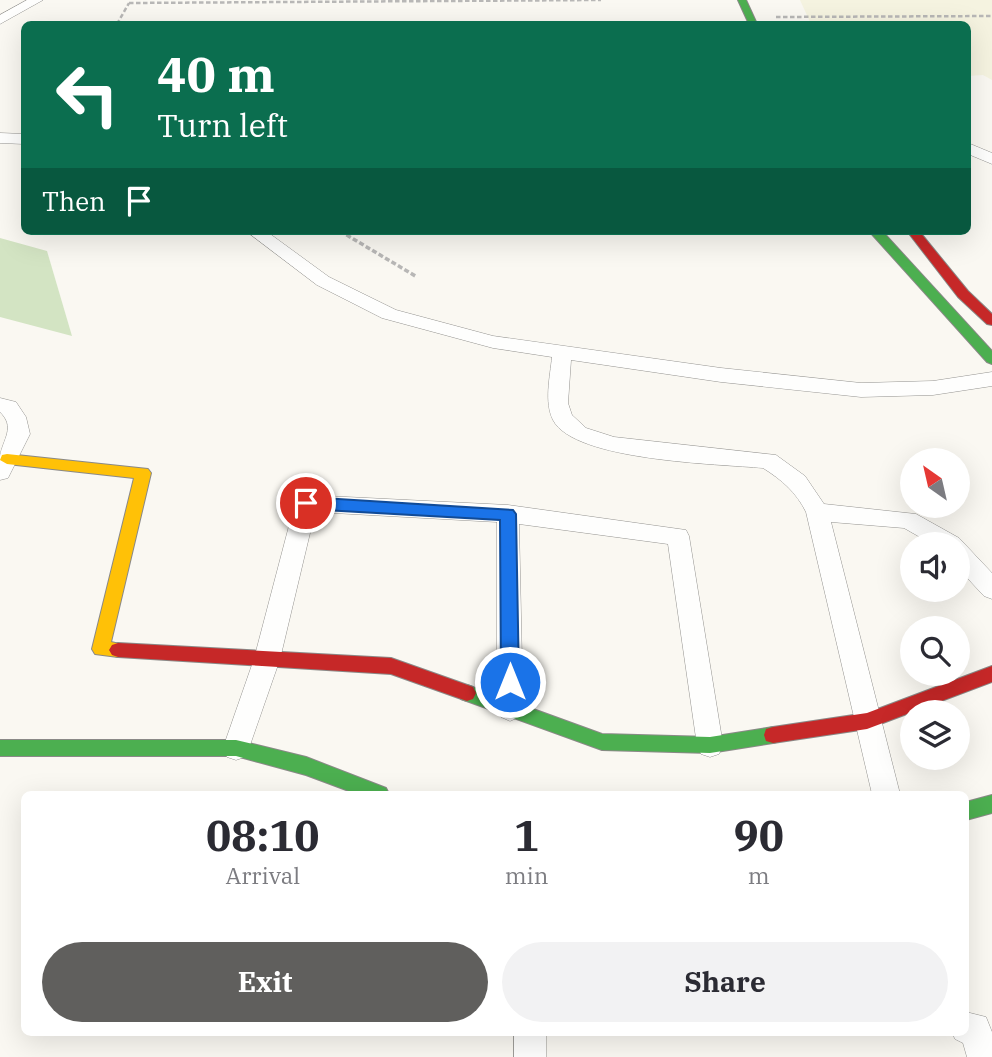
<!DOCTYPE html>
<html lang="en">
<head>
<meta charset="utf-8">
<style>
	:root { --surface:#fff; --page:#f2f2f3; --text:#2b2b33; --muted:#7c7c81; --accent:#605f5d }
	body { margin:0; font-family:"IBM Plex Serif",serif; background:var(--page); color:var(--text); height:100vh; display:flex; flex-direction:column; font-size:26px; white-space:nowrap }
	* { box-sizing:border-box; margin:0 }
	p { font-size:23px; color:var(--muted) }
	.icon { flex:none; width:38px; height:38px; fill:none; stroke:currentColor; stroke-width:2; stroke-linecap:round; stroke-linejoin:round }
	.map { position:relative; flex:1; overflow:hidden }
	.details { position:absolute; left:21px; top:791px; width:948px; height:245px; display:flex; flex-direction:column; background:var(--surface); border-radius:10px; box-shadow:0 7px 28px #0002 }
	.details>* { flex:none }
	.guide { position:absolute; left:21px; top:21px; width:950px; height:214px; border-radius:10px; box-shadow:0 7px 28px #0002; background:#0b6e4f; color:#fff; overflow:hidden }
	.needle { width:46px; rotate:326deg }
	.fabs { position:absolute; left:900px; top:448px; display:grid; gap:14px }
	.fabs a { display:grid; place-items:center; width:70px; height:70px; border-radius:50%; background:var(--surface); box-shadow:0 7px 28px #0002; font-size:35px }
	.pin { position:absolute; display:grid; place-items:center; width:60px; height:60px; color:#fff; margin:-30px; border:4px solid #fff; border-radius:50%; box-shadow:0 2px 7px #0007 }
	.me { position:absolute; width:77px; margin:-38px; rotate:0deg; stroke-linejoin:round; filter:drop-shadow(0 0 5px #0008) }
	.turn { display:flex; align-items:center; gap:24px; height:147px; padding:0 21px; font-size:32px }
	.turn .icon { width:91px; height:91px; stroke-width:2.5 }
	.turn b { display:block; font-size:49px; line-height:60px }
	.then { display:flex; align-items:center; height:66px; padding:0 21px; background:#0003; gap:14px; font-size:26px }
	.eta { display:flex; justify-content:space-evenly; align-items:center; height:119px; text-align:center }
	.eta b { font-size:42px; font-weight:700; line-height:49px }
	.cta { display:flex; gap:14px; margin-top:auto; padding:14px 21px }
	.cta a { flex:1; height:80px; border-radius:42px; background:var(--accent); color:#fff; font-size:28px; font-weight:700; line-height:80px; text-align:center }
	.cta a+a { background:var(--page); color:var(--text) }
	.map>svg:first-child { display:block }
	.farmland { fill:#f5f3e0 }
	.forest { fill:#d3e4c3 }
	.lines { fill:none; stroke-linecap:round; stroke-linejoin:round }
	.street-casing { stroke:#949390; stroke-width:1 }
	.fast-casing { stroke:#8a8987; stroke-width:2 }
	.slow-casing { stroke:#8a8987; stroke-width:2 }
	.jam-casing { stroke:#8a8987; stroke-width:2 }
	.path-far1 { stroke:#b8b7b6; stroke-width:2.5; stroke-dasharray:4.5 2.5; stroke-linecap:butt }
	.path { stroke:#b8b7b6; stroke-width:3.5; stroke-dasharray:5 2.5; stroke-linecap:butt }
	.street { fill:#fefefd; fill-rule:evenodd }
	.fast { fill:#4caf50; fill-rule:evenodd }
	.slow { fill:#ffc107; fill-rule:evenodd }
	.jam { fill:#c62828; fill-rule:evenodd }
	.route { fill:#1a73e8; stroke:#114b97; stroke-width:2 }
</style>
</head>
<body>
<div class="map">
<svg width="992" height="1057" viewBox="0 0 992 1057">
	<rect width="100%" height="100%" fill="#faf8f2"/>
	<!-- farmland -->
	<path class="farmland" d="M800,0H992V80L983,75L968,76V24H811Z"/>
	<!-- forest -->
	<path class="forest" d="M0,238L47,251L72,336L0,317Z"/>
	<g class="lines">
		<!-- street casing -->
		<g class="street-casing">
			<g id="street">
				<path d="M27,0H43L0,24V15Z"/>
				<path d="M0,133L24,134V144L0,143Z"/>
				<path d="M968,143L992,153V164L968,154Z"/>
				<path d="M246,231H266L329,277L396,310L493,336L721,368L861,383L933,381L992,372V386L933,395L861,397L721,382L571,360L568,403L572,415L586,428L614,437L776,455L805,476L824,504L916,514L959,538L992,573V599L984,596L957,567V544H932L904,528L831,522L900,794H872L806,512C796,492 782,480 763,468C719,464 574,461 553,420C544,402 550,377 552,357L493,348L382,318L317,285Z"/>
				<path d="M0,398L16,402L26,417L30,434L8,478L0,480C0,472 0,463 0,456C3,439 16,427 0,412Z"/>
				<path d="M306,495L508,505L686,530L689,536L723,745L719,754L710,757L701,754L697,745L668,544L519,524L523,709L519,717L510,721L501,717L497,709V522L315,512L280,659L249,748L245,757L236,760L227,757L223,748L254,659L295,503L298,497Z"/>
				<path d="M966,1012L986,1017L992,1032V1057H967L963,1043L955,1039L952,1032H966Z"/>
				<rect x="514" y="1032" width="32" height="25"/>
			</g>
		</g>
		<!-- fast casing -->
		<g class="fast-casing">
			<g id="fast">
				<path d="M738,0H746L757,24H749Z"/>
				<path d="M869,231H882L992,351V364L987,362Z"/>
				<path d="M467,685L602,734L710,737L773,727L780,729L782,735L780,741L773,743L710,753L602,750L461,699L458,693L461,687Z"/>
				<path d="M0,740H236L306,757L386,788L389,794H357L306,775L236,756H0Z"/>
				<path d="M992,795V813L966,820V802Z"/>
			</g>
		</g>
		<!-- slow casing -->
		<g class="slow-casing">
			<path id="slow" d="M7,454L148,469L151,473L111,642L124,645L127,650L124,655L118,657L95,654L92,649L134,478L7,464L0,460L2,455Z"/>
		</g>
		<!-- jam casing -->
		<g class="jam-casing">
			<g id="jam">
				<path d="M907,231H919L968,291L992,314V325L987,324L958,297Z"/>
				<path d="M118,643L391,658L473,687L476,693L473,699L467,701L391,674L118,657L112,655L109,650L112,645Z"/>
				<path d="M992,666V682L867,729L773,743L766,741L764,735L766,729L773,727L867,713Z"/>
			</g>
		</g>
		<!-- path-far1 -->
		<g class="path-far1">
			<path d="M129,3L601,0"/>
			<path d="M776,17L992,16"/>
			<path d="M117,24L129,3"/>
		</g>
		<!-- path -->
		<path class="path" d="M340,231L417,277"/>
		<!-- street -->
		<use href="#street" class="street"/>
		<!-- fast -->
		<use href="#fast" class="fast"/>
		<!-- slow -->
		<use href="#slow" class="slow"/>
		<!-- jam -->
		<use href="#jam" class="jam"/>
	</g>
	<!-- route -->
	<path class="route" d="M306,497L513,510L516,514L519,682L516,687L510,689L503,687L501,682L500,520L306,509L298,503Z"/>
</svg>
<div class="fabs">
<a><svg class="needle" viewBox="-14 -14 28 28"><path d="M0-13l5 13h-10z" fill="#e53935"/><path d="M0 13l5-13h-10z" fill="#7c7c81"/></svg></a>
<a><svg class="icon" aria-label="sound" viewBox="0 0 24 24"><path d="M4 9h4l5-4v14l-5-4H4zM17 9q2 3 0 6"/></svg></a>
<a><svg class="icon" aria-label="search" viewBox="0 0 24 24"><circle cx="10" cy="10" r="6"/><path d="M15 15l6 6"/></svg></a>
<a><svg class="icon" aria-label="layers" viewBox="0 0 24 24"><path d="M12 4l9 5-9 5-9-5zM3 14l9 5 9-5"/></svg></a>
</div>
<div class="pin" style="left:306px;top:503px;background:#d93025"><svg class="icon" aria-label="arrive" viewBox="0 0 24 24"><path d="M6 21V4h12l-3 4 3 4H6"/></svg></div>
<svg class="me" style="left:510px;top:682px" viewBox="-20 -20 40 40"><circle r="17" fill="#1a73e8" stroke="#fff" stroke-width="3"/><path d="M0-11L8 9 0 5-8 9z" fill="#fff"/></svg>
<div class="guide">
<div class="turn"><svg class="icon" aria-label="left" viewBox="0 0 24 24"><path d="M17 20v-9H6M10 6l-5 5 5 5"/></svg><div><b>40 m</b>Turn left</div></div>
<div class="then">Then<svg class="icon" aria-label="arrive" viewBox="0 0 24 24"><path d="M6 21V4h12l-3 4 3 4H6"/></svg></div>
</div>
<section class="details">
<div class="eta">
<div><b>08:10</b><p>Arrival</p></div>
<div><b>1</b><p>min</p></div>
<div><b>90</b><p>m</p></div>
</div>
<div class="cta"><a>Exit</a><a>Share</a></div>
</section>
</div>
</body>
</html>
